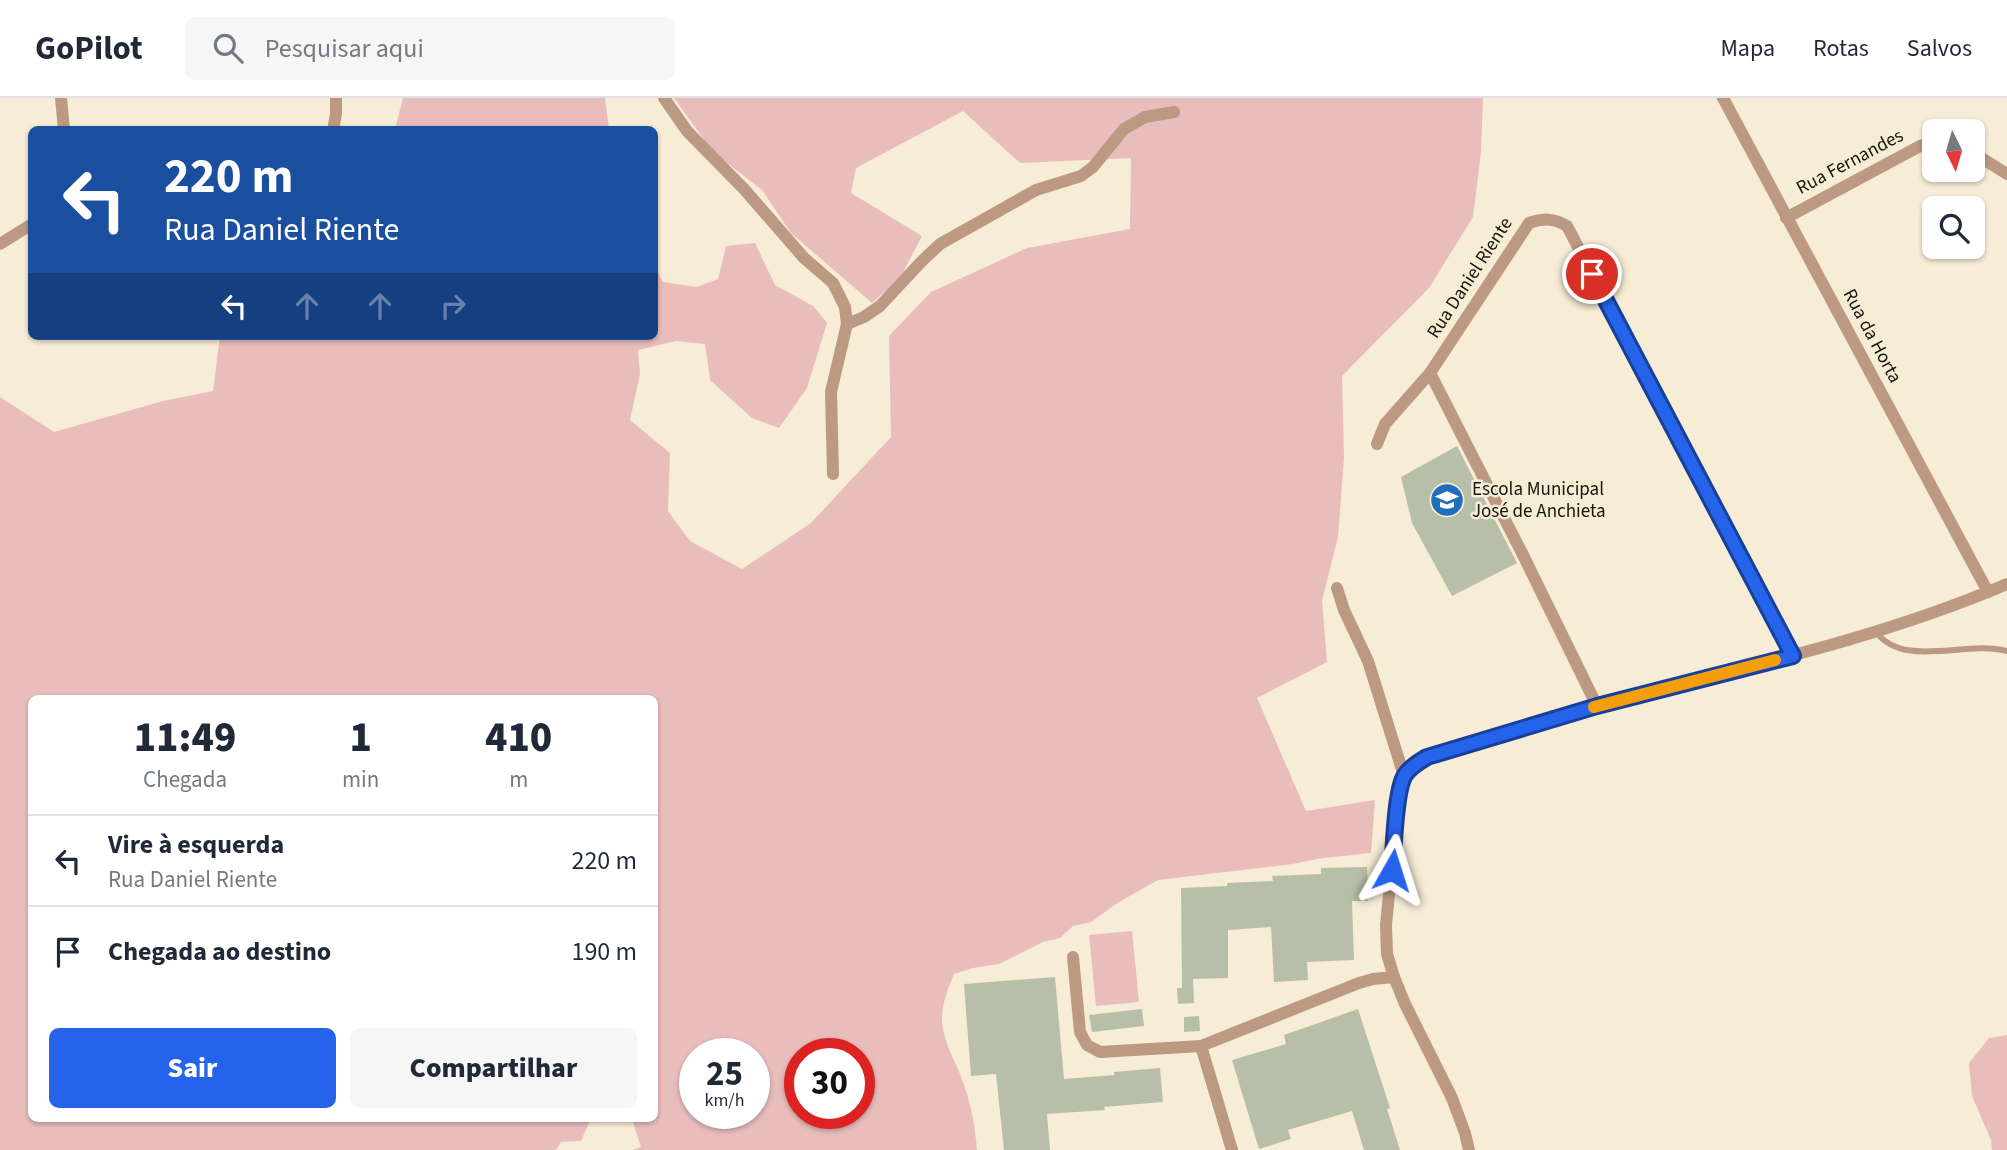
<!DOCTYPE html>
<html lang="pt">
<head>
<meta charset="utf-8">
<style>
	:root { --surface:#fff; --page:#f6f6f7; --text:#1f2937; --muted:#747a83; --line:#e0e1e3; --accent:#2563eb }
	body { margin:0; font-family:"Source Sans 3",sans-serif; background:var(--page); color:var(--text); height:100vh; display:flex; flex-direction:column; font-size:26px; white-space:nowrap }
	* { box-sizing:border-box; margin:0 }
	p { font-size:23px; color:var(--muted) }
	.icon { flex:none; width:38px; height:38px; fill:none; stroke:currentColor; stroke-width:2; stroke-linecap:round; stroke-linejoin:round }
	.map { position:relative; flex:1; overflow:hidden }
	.drawer { position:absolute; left:28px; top:597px; width:630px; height:427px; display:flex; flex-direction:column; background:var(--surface); border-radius:10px; box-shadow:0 2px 5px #0004 }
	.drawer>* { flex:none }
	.top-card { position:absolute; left:28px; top:28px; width:630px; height:214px; border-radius:10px; box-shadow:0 2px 5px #0004; background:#1a4fa0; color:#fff; overflow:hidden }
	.needle { width:46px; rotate:175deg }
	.controls { position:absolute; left:1922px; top:21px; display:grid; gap:14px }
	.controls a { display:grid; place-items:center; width:63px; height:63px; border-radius:10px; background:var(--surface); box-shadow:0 2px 5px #0004; font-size:35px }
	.speed { position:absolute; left:679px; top:940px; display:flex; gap:14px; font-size:35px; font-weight:700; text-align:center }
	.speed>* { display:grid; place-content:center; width:91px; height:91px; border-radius:50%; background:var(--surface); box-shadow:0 2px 5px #0004; line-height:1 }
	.speed small { font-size:18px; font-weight:400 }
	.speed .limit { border:10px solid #d22; background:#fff; color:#111 }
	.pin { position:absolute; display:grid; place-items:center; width:60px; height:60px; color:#fff; margin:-30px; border:4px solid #fff; border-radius:50%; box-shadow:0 2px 7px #0007 }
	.me { position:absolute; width:77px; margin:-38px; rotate:6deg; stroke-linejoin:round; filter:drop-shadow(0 0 5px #0008) }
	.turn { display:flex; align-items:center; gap:24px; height:147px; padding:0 21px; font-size:32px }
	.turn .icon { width:91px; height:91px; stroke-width:2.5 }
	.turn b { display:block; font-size:49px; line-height:60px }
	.lanes { display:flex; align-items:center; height:66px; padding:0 21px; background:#0003; justify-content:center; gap:35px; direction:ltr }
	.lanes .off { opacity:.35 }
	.eta { display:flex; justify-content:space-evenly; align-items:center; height:119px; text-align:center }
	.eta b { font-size:42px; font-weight:800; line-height:49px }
	.button { display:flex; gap:14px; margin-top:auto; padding:14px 21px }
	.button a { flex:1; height:80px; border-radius:10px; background:var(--accent); color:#fff; font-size:28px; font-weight:800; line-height:80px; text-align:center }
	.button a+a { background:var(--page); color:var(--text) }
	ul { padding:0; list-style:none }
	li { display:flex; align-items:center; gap:21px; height:91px; padding:0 21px; border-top:2px solid var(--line) }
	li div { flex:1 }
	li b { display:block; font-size:26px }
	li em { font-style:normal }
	header { display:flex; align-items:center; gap:42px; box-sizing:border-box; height:98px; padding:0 35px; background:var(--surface); border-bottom:2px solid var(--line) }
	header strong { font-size:33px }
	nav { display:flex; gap:38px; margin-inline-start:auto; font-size:24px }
	.search { width:490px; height:63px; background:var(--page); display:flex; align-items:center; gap:18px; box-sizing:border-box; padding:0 24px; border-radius:10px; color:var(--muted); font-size:26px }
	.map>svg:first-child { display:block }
	.green { fill:#e9bdbc; fill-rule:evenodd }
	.building { fill:#b8bfa8 }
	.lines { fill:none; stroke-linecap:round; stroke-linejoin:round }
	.lane { stroke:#bc9983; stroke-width:6 }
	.street { stroke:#bc9983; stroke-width:12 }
	.route-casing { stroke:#184099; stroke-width:18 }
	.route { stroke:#2563eb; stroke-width:12 }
	.slow { stroke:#f59e0b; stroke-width:12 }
	.labels { text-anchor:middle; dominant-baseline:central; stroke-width:5; stroke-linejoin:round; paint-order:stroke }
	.street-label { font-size:19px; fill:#18150d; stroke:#f7ecd6 }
	.poi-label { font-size:19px; fill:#18150d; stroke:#f7ecd6; text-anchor:start }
</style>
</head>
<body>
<header>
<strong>GoPilot</strong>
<div class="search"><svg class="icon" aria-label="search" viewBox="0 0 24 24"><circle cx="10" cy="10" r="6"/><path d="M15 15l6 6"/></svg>Pesquisar aqui</div>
<nav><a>Mapa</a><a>Rotas</a><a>Salvos</a></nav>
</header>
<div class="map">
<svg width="2007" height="1052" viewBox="0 0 2007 1052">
	<rect width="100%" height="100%" fill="#f7ecd6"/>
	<!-- green -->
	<g class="green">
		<path d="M403,0H605L609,31H395Z"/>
		<path d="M674,0H1483L1481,54L1473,119L1429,190L1342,278L1344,360L1338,439L1322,503L1327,564L1257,600L1306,713L1375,702L1371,755L1323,760L1292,766L1158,782L1119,804L1091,824L1073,828L1060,840L1043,844L999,866L973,870L954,876C948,891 941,907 942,924C944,944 953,959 960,976C970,1001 975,1026 977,1052H632L641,1049L632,1022L621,1020H654V600H32V1020H591L581,1043L561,1044L556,1052H0V299L54,334L163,303L213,293L220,238H654L655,169L663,184L697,189L718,181L726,148L755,145L775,187L813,208L827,225L807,290L779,330L752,320L710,282L705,246L676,243L638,252L640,276L630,322L670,355L668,413L690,443L742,471L811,425L891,339L889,238L931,194L1027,150L1130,131L1131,60L1020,65L963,13L856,70L851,95L922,138L900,180L872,205L791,135L762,92L713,54ZM695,956H754V1015H695ZM800,956H859V1015H800Z"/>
		<path d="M1132,833L1139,904L1096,908L1089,837Z"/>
		<path d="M2007,937V1052H1992L1991,1042L1972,998L1969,965L1989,940Z"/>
	</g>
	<!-- building -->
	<g class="building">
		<path d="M1457,348L1517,465L1452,498L1412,425L1401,379Z"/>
		<path d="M1367,769L1368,803H1352L1354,862L1307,864L1308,882L1274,884L1271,829L1228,832V880L1193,881L1194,905L1178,906L1177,890H1182L1181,790L1227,788V785L1273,783L1272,778L1321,776V770Z"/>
		<path d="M1055,879L1064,981L1114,977V974L1160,970L1163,1004L1104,1009L1105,1012L1047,1016L1050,1052H1004L996,976L971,978L964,886Z"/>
		<path d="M1142,911L1144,928L1092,934L1089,917Z"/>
		<path d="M1358,911L1390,1010L1387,1011L1400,1052H1364L1352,1013L1288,1032L1291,1041L1259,1051L1232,962L1286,946L1284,937Z"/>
		<path d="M1199,918L1200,933L1184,934V919Z"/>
	</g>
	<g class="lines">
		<!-- lane -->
		<path class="lane" d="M1876,534C1904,571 1965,542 2007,553"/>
		<!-- street -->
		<g class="street">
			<path d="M61,0L64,32"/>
			<path d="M664,0L687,33L744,91L804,160L833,185L845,209L847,226L831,294L833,376"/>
			<path d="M1723,0L1988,494"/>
			<path d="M333,32L336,16V0"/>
			<path d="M1972,54L2007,76"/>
			<path d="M1786,120L1920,48L1934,44"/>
			<path d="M0,146L32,126"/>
			<path d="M847,226L864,219L880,208L921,164L940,146L1036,92L1081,78L1093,69L1124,31L1145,19L1174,14"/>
			<path d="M1430,275L1522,455L1597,608"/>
			<path d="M1377,346L1385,326L1430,275L1529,125C1544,120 1553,120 1567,128L1793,558"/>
			<path d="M1337,490L1344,512L1368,563L1404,678"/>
			<path d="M1073,859L1080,934L1087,947L1100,954L1201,948L1359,885L1373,881L1394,879"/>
			<path d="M1201,948L1232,1052"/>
			<path d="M1469,1052L1465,1035L1452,1000L1405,906L1394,879L1387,856L1386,827L1399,695C1405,676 1409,670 1427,659C1484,642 1542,623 1600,607C1736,571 1876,542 2007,486"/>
		</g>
	</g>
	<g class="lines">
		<!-- route casing -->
		<g class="route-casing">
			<path id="route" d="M1392,772C1394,751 1395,692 1405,677C1410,669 1419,664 1427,659L1597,608L1793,558L1592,176"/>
		</g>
		<!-- route -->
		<use href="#route" class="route"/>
		<!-- slow -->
		<path class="slow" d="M1594,609L1775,562"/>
	</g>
	<!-- icons -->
	<defs>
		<g id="school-disc" transform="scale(1.75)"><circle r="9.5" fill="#1f6fbe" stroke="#f7ecd6"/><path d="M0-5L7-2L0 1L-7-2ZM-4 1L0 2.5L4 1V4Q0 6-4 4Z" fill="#fff"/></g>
	</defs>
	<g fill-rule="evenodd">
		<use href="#school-disc" x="1447" y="402"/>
	</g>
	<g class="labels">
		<!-- street labels -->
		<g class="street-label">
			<text transform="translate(1850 64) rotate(-28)">Rua Fernandes</text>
			<text transform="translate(1470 180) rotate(-57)">Rua Daniel Riente</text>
			<text transform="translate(1872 238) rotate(62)">Rua da Horta</text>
		</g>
		<!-- poi labels -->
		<g class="poi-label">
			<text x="1472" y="391">Escola Municipal<tspan x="1472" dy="22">José de Anchieta</tspan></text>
		</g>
	</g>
</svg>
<div class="controls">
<a><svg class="needle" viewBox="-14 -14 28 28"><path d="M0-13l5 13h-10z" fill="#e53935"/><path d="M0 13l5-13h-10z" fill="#747a83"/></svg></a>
<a><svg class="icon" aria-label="search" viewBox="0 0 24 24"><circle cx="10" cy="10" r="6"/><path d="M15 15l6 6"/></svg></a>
</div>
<div class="speed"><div>25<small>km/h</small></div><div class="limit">30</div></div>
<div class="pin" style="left:1592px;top:176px;background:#d93025"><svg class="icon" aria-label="arrive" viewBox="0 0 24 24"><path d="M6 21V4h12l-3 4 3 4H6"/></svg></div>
<svg class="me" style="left:1392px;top:772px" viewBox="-20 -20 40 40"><path d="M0-17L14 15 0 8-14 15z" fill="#2563eb" stroke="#fff" stroke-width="4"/></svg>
<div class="top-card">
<div class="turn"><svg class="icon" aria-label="left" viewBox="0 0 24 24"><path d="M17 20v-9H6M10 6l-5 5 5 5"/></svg><div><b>220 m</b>Rua Daniel Riente</div></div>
<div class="lanes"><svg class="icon" aria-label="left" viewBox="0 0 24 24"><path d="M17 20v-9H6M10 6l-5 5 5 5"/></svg><svg class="icon off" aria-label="ahead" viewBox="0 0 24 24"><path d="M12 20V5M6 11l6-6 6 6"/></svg><svg class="icon off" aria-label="ahead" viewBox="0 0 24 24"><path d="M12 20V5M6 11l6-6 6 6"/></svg><svg class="icon off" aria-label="right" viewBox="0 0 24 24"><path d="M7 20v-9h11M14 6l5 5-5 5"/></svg></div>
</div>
<section class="drawer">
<div class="eta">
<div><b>11:49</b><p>Chegada</p></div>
<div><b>1</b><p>min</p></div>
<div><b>410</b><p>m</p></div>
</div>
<ul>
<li><svg class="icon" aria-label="left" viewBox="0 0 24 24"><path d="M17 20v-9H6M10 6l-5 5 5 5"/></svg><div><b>Vire à esquerda</b><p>Rua Daniel Riente</p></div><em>220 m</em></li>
<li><svg class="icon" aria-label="arrive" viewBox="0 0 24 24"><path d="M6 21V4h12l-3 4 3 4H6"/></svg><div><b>Chegada ao destino</b></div><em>190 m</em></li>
</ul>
<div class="button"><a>Sair</a><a>Compartilhar</a></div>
</section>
</div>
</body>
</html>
